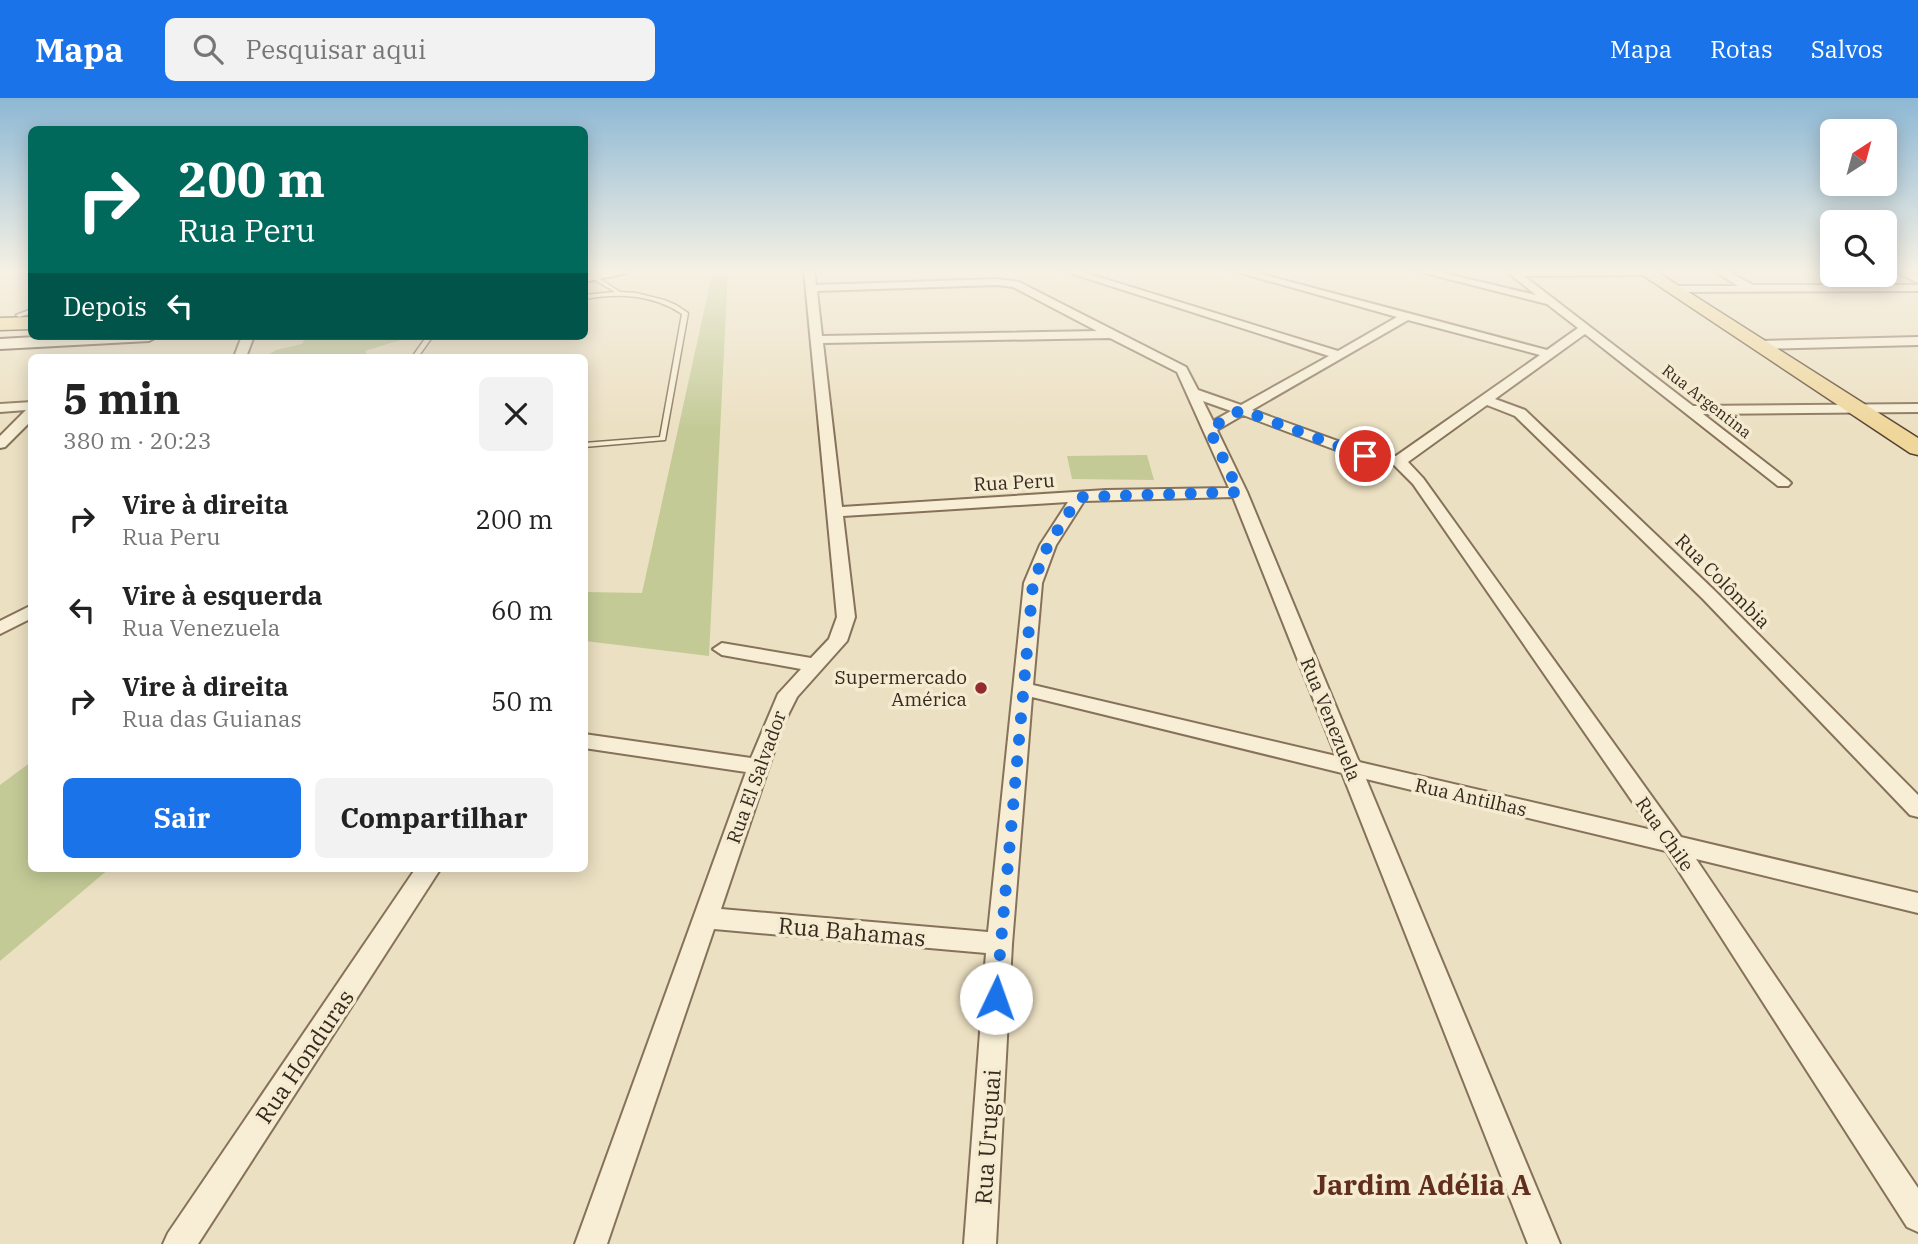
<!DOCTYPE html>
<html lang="pt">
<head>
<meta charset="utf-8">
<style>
	:root { --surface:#fff; --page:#f2f2f2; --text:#222; --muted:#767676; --accent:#1a73e8 }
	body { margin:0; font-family:"IBM Plex Serif",serif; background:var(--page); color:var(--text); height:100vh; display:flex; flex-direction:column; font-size:26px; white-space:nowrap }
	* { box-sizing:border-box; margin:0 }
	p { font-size:23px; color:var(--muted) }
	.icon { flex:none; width:38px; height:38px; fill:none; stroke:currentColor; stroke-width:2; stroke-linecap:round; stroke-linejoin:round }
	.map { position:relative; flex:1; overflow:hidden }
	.panel { position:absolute; left:28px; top:256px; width:560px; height:518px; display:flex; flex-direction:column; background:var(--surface); border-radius:10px; box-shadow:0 4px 18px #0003 }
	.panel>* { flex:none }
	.banner { position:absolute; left:28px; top:28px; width:560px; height:214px; border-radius:10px; box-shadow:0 4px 18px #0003; background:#00695c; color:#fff; overflow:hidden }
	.needle { width:46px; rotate:36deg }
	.buttons { position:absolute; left:1820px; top:21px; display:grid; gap:14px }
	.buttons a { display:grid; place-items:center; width:77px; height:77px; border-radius:10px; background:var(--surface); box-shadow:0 4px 18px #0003; font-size:35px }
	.pin { position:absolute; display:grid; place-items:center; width:60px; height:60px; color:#fff; margin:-30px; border:4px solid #fff; border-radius:50%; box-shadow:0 2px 7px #0007 }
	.me { position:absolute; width:77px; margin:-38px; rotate:3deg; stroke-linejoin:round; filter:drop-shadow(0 0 5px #0008) }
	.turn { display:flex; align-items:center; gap:24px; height:147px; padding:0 35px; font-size:32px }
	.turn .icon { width:91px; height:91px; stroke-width:2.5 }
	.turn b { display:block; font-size:49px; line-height:60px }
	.then { display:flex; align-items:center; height:66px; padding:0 35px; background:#0003; gap:14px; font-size:26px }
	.round { display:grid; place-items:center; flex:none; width:74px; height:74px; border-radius:10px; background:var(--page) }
	.head { display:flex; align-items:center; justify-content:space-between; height:119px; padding:0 35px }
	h1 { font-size:42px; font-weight:800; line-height:52px }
	.action { display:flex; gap:14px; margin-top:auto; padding:14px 35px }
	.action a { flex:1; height:80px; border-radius:10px; background:var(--accent); color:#fff; font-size:28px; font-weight:800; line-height:80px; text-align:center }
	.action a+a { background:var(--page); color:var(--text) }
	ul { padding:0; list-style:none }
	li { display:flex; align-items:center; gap:21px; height:91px; padding:0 35px }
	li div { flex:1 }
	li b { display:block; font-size:26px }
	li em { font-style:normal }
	header { display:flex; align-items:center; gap:42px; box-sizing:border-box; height:98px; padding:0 35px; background:var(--accent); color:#fff }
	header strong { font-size:33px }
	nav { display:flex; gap:38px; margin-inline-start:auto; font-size:24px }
	.search { width:490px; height:63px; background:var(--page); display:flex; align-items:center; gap:18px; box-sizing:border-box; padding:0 24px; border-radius:10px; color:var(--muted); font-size:26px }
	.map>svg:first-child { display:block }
	.green { fill:#c3ca96 }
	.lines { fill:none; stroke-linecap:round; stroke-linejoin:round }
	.lane-casing { stroke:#86725a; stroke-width:3 }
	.street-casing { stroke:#86725a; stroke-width:4 }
	.secondary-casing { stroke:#67533d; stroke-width:4 }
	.primary-casing { stroke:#53402e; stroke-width:3 }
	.lane { fill:#f7eed5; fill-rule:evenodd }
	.street { fill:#f7eed5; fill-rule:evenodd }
	.secondary { fill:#f7eed5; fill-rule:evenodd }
	.primary { fill:#efd69b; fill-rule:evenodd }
	.route { stroke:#1a73e8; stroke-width:12; stroke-dasharray:0 21.6 }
	.poi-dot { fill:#922d2c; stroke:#f4ebd1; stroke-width:2.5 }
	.labels { text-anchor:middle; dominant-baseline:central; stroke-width:7; stroke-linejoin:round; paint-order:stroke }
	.far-street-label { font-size:16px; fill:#362a1e; stroke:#f4ebd1 }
	.street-label { font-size:19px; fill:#362a1e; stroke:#f4ebd1 }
	.poi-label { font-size:19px; fill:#362a1e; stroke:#f4ebd1; text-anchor:end }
	.near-street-label { font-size:23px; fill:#362a1e; stroke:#f4ebd1 }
	.near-quarter-label { font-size:28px; font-weight:bold; fill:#612e1e; stroke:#f4ebd1 }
</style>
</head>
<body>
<header>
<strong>Mapa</strong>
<div class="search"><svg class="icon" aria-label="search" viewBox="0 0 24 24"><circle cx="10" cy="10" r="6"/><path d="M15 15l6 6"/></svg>Pesquisar aqui</div>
<nav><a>Mapa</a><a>Rotas</a><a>Salvos</a></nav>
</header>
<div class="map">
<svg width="1918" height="1146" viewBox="0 0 1918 1146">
	<rect width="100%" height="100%" fill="#ece0c2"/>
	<!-- green -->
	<g class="green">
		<path d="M713,172H728L709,558L585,543V494L642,495Z"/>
		<path d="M307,238H413L365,253L368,259H264L276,252L302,246Z"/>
		<path d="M1147,357L1154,382L1072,381L1067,358Z"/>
		<path d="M31,664L32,770H110L0,863V687Z"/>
	</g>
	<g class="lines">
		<!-- lane casing -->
		<g class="lane-casing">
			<g id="lane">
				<path d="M590,177H594L620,194L636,195L664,202L676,207L688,215L665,342L584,349V345L660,339L682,216C652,196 619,195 584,201V197L615,194L590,179Z"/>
				<path d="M32,211V215L19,219L16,217Z"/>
				<path d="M427,238H433L418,259H412Z"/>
			</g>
		</g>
		<!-- street casing -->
		<g class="street-casing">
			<g id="street">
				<path d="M804,172H814L816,187L997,181L1019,184L1186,269L1198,292L1241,307L1329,258L1061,172H1076L1338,253L1397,219L1230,172H1246L1547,252L1578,230L1547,206L1413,172H1430L1536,197L1505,172H1647L1651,173V177L1524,178L1693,308L1918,306V314L1703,316L1788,382L1791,385L1788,388H1778L1585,236L1495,301L1525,312L1715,493L1918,697V719L1910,717L1703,501L1515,318L1487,307L1408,364L1423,380L1681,739L1918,795V815L1696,761L1918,1090V1134L1907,1129L1666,753L1366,681L1560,1146H1528L1342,675L1032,599L1012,846L996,1146H964L986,855L714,831L607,1146H575L746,674L584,650V636L751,660L778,596L801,571L722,557L713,551L722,545L811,560L829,541L837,519ZM997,187L1013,189L1097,233L822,238L817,193ZM1408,222L1540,257L1396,358L1368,354L1252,312ZM1110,240L1177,274L1229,390L1106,392L842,409L823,245ZM1203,303L1231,313L1213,323ZM1243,317L1360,361L1394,367L1413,386L1652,732L1359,664L1247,394L1217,332ZM1233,399L1336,658L1033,587L1042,485L1056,447L1084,403ZM1068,404L1040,447L1024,485L988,834L721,811L783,627L797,599L847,543L855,519L843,418Z"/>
				<path d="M1713,172H1725L1753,187H1918V193L1674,194L1669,191L1674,188H1738Z"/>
				<path d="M1893,172H1906L1918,178V185Z"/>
				<path d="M242,238H254L246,259H234Z"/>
				<path d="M1918,239V247L1759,251L1753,247L1759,243Z"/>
				<path d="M32,304V322L5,349L0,350V338L26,312L0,314V306Z"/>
				<path d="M32,507V520L0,536V523Z"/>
				<path d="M416,770H441L198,1146H163L168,1135Z"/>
			</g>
		</g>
		<!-- secondary casing -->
		<g class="secondary-casing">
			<g id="secondary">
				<path d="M601,172H629L627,175L584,184V175Z"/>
				<path d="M53,238H158L149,243L0,251V241Z"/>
			</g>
		</g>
		<!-- primary casing -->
		<g class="primary-casing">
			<g id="primary">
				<path d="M1635,172H1654L1918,340V357L1910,355Z"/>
				<path d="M32,219V231L0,232V220Z"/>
			</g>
		</g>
		<!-- lane -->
		<use href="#lane" class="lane"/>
		<!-- street -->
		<use href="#street" class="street"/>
		<!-- secondary -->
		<use href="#secondary" class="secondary"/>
		<!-- primary -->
		<use href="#primary" class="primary"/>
	</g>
	<!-- sky -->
	<linearGradient id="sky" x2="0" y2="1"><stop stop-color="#8db8d5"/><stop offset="0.52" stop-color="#f6f1e4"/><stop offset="1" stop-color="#f6f1e4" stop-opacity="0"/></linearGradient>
	<rect width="1918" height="332" fill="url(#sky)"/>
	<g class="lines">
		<!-- route -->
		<path class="route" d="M996,900L1033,485L1048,447L1079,399L1239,394L1209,331L1241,312L1365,358"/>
	</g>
	<!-- markers -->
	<circle class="poi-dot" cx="981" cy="590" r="7"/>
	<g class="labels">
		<!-- far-street labels -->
		<g class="far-street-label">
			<text transform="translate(1707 303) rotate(38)">Rua Argentina</text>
		</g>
		<!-- street labels -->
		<g class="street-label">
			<text transform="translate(1014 384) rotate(-3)">Rua Peru</text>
			<text transform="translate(1723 483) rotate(45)">Rua Colômbia</text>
			<text transform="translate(1331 621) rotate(68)">Rua Venezuela</text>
			<text transform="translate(756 679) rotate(-70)">Rua El Salvador</text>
			<text transform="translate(1471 699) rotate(13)">Rua Antilhas</text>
			<text transform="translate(1665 736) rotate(55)">Rua Chile</text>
		</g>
		<!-- poi labels -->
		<g class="poi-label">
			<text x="967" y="579">Supermercado<tspan x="967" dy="22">América</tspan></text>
		</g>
		<!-- near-street labels -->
		<g class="near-street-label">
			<text transform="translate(852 833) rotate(5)">Rua Bahamas</text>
			<text transform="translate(304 958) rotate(-56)">Rua Honduras</text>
			<text transform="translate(987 1039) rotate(-86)">Rua Uruguai</text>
		</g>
		<!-- near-quarter labels -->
		<g class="near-quarter-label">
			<text x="1422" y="1086">Jardim Adélia A</text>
		</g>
	</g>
</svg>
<div class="buttons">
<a><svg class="needle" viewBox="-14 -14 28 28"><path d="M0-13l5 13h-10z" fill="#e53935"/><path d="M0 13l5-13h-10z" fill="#767676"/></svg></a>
<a><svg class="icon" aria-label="search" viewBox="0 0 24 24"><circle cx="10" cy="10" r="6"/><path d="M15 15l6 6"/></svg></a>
</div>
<div class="pin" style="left:1365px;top:358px;background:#d93025"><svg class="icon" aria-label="arrive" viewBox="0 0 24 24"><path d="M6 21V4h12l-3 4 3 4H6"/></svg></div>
<svg class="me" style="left:996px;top:900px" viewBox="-20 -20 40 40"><circle r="19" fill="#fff"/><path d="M0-13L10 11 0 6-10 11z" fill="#1a73e8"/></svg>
<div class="banner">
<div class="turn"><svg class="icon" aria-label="right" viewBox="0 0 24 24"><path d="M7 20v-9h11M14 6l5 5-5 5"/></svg><div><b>200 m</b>Rua Peru</div></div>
<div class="then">Depois<svg class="icon" aria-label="left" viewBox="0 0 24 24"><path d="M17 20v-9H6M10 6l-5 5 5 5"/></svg></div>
</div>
<section class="panel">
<div class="head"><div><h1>5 min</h1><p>380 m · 20:23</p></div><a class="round"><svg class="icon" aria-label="close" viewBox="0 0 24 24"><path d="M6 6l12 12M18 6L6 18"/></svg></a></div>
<ul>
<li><svg class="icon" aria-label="right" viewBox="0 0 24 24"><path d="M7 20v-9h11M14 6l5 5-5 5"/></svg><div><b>Vire à direita</b><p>Rua Peru</p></div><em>200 m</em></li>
<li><svg class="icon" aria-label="left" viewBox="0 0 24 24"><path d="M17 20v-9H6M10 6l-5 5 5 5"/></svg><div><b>Vire à esquerda</b><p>Rua Venezuela</p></div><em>60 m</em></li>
<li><svg class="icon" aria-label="right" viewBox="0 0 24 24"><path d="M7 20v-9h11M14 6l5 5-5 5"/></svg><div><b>Vire à direita</b><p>Rua das Guianas</p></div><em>50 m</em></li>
</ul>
<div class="action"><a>Sair</a><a>Compartilhar</a></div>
</section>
</div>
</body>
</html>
